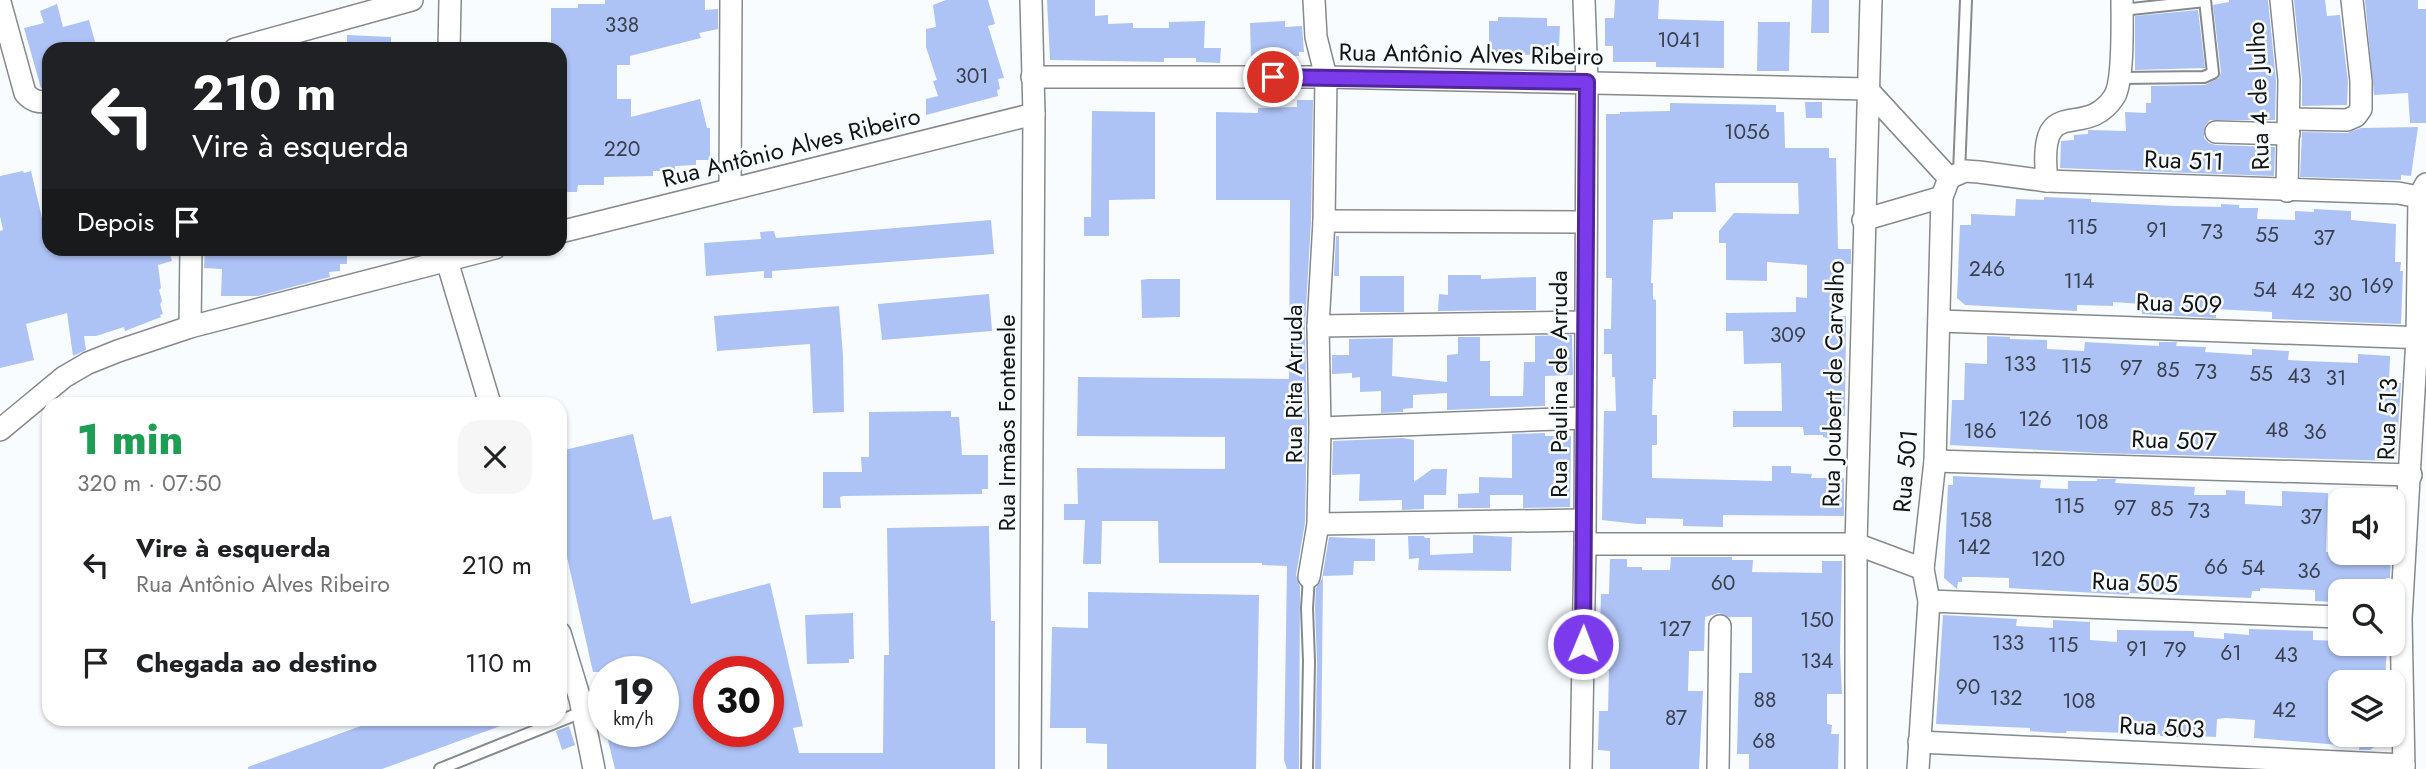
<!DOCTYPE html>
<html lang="pt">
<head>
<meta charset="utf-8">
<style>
	:root { --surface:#fff; --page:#f6f6f6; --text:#202124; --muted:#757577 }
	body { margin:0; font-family:Jost,sans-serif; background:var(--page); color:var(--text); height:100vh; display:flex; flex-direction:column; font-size:26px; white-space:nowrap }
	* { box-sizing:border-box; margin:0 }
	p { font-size:23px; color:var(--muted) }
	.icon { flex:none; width:38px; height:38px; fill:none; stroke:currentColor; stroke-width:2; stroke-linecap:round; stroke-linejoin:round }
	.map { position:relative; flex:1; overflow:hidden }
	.drawer { position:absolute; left:42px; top:397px; width:525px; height:329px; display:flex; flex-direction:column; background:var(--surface); border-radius:21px; box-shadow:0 2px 5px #0004 }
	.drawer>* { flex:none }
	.hud { position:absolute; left:42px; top:42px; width:525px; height:214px; border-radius:21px; box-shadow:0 2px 5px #0004; background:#202124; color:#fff; overflow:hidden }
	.fabs { position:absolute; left:2328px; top:488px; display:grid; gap:14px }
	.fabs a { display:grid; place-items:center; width:77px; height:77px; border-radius:14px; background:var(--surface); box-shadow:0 2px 5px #0004; font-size:35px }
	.speed { position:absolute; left:588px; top:656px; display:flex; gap:14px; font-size:35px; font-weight:700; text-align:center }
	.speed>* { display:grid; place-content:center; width:91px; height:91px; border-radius:50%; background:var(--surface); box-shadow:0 2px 5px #0004; line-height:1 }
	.speed small { font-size:18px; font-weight:400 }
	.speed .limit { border:10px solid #d22; background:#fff; color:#111 }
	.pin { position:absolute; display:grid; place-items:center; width:60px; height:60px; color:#fff; margin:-30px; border:4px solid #fff; border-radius:50%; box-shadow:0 2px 7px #0007 }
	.me { position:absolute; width:77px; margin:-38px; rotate:1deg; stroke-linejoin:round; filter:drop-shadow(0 0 5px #0008) }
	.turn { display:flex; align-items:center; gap:24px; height:147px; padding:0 35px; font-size:32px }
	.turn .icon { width:91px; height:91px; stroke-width:2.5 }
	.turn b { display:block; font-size:49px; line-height:60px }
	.then { display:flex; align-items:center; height:66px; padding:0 35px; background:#0003; gap:14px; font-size:26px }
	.round { display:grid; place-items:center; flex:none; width:74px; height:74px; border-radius:21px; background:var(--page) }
	.summary { display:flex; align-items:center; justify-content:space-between; height:119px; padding:0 35px }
	h1 { font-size:42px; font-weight:800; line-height:52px; color:#1e9e55 }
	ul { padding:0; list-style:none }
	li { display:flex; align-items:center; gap:21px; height:98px; padding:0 35px }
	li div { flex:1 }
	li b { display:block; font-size:26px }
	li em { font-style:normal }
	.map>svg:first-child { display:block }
	.building { fill:#adc2f5; fill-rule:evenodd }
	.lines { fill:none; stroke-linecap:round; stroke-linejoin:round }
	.lane-casing { stroke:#868a8c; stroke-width:14 }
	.street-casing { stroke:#868a8c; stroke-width:24 }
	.lane { stroke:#fff; stroke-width:10 }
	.street { stroke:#fff; stroke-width:21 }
	.route-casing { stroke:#51269a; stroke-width:18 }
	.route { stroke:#7c3aed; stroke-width:12 }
	.labels { text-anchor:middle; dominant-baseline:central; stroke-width:5; stroke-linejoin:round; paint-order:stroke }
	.number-label { font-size:21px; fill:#39404c }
	.street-label { font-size:24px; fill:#121414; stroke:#f8fcff }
</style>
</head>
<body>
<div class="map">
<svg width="2426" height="769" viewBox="0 0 2426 769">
	<rect width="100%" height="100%" fill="#f8fcff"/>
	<!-- building -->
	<g class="building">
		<path d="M605,0H705V10L718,9V29L699,33L701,38L630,56V65H617V99H631V117L700,99L707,128H710V160H696V165L675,166V171H653V176L604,177V185H578L577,192H560V49H553L551,42V8H578V4H605Z"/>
		<path d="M946,0H988L995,24L988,26L1004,78L998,79L1000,89L997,90L998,96L926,115V99L938,96L933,81L937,80L926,47V29L936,27L933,5Z"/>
		<path d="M1047,0H1095V16L1108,15V24L1133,23V28H1169V22L1205,21L1204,48H1221L1220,63L1196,62V58H1164V62L1050,60Z"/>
		<path d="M1615,0H1659L1658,19L1724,21V68L1656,67V62H1613V46H1605V18H1614Z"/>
		<path d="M1812,0H1829V33H1811Z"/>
		<path d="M2229,0H2268L2276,81L2275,120H2210L2205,126L2204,138L2209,143L2216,145L2275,147L2274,176L2060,168L2061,141L2074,140V135L2088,134V130L2126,131L2125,112L2146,113V103H2151V86L2205,85L2219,78L2221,72L2213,5L2229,2Z"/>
		<path d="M2294,0H2325L2327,16L2340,15L2348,82L2347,105L2302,106V79Z"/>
		<path d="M2365,0H2418V9H2426V123H2410L2408,93L2374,95Z"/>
		<path d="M57,4L63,27L89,20L97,49H49V88H41L24,28L44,23L40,11Z"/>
		<path d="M2198,10L2205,68L2135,70V16Z"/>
		<path d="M1498,17L1547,18V26H1560L1559,46L1547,45L1546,54L1543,55L1492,54V49H1489V21H1498Z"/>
		<path d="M1285,21V27L1302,26L1304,52H1299V56L1251,58L1250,23Z"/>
		<path d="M1758,22H1790L1789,71H1757Z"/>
		<path d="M347,35L391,37V49H347Z"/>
		<path d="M1297,100H1313L1311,221L1305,326L1307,428L1305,523L1296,575L1300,587L1299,769H1287L1284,760L1287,566L1262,565V563H1159L1158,521H1102L1101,564H1083L1085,520H1064V504H1078L1077,468L1225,469V437L1077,436L1078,377L1289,379L1290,200H1216V112L1258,113V108L1297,107Z"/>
		<path d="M1805,102H1822V118H1806Z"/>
		<path d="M1670,103L1776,105V112H1784L1785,148H1829V158H1836L1838,249H1851V264H1835L1836,317L1846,316L1845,416H1841V443H1827V438L1823,437V435H1804L1803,427H1733V411H1782L1781,363L1744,364L1743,331H1726V313L1796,312V297L1807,298V265L1767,262V281L1726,280V243H1719V231L1734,213L1799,214L1798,183H1715L1716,212H1673V219L1653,220L1651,283H1653V299L1656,300V379H1653L1652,415H1657V445H1652V478L1772,481V466H1791V473L1812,474L1811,478H1844V516L1723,515V527L1683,526V519L1646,518V524H1637L1602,520L1604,411H1616L1615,377H1612V354H1604V329H1611L1612,278H1606V114H1620V112L1670,111Z"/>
		<path d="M1092,111L1155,112V199L1109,200V236H1084V217H1091Z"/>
		<path d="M2418,127L2411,176L2401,175V180L2300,177L2302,132L2347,133L2361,128Z"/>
		<path d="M23,171L24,173L31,171L49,248H168L172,261L158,265L161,288L159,290L162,301L160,304L163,314L160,315L161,317L125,331L124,327L96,336H84L86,350L73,356L67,313L26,324L34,360L0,368V231L3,230L0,216V176Z"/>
		<path d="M2044,197L2091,199V202L2175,206L2221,207V204L2239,205V208H2258L2257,219L2295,220V211L2314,212V209L2351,211V220L2396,224L2395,262H2401L2400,271H2403L2401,324L2272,319V312L2216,309V318L2142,314V304L2113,302V306L2077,305V311L1965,305L1957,298L1960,225H1971V214L2015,216L2016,199L2044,200Z"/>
		<path d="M991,220L994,254L772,271V278H764V271L706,276L704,243L761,239L760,232L774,231L776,238Z"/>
		<path d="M1336,236H1339V276H1334Z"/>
		<path d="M205,248H347V264H340V271L329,272L330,277L258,296H221L222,269L204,268Z"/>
		<path d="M1448,275H1481V279L1536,277V310L1438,311L1439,294L1448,295Z"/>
		<rect x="1360" y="276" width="44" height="36"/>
		<path d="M1148,279H1180V317L1142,318L1141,280Z"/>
		<path d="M989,294L992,331L882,340L878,304Z"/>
		<path d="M839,306L843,355L844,412L813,413L810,344L717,351L714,316Z"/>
		<path d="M1572,335L1573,375L1545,376V406L1447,410V393L1413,395V408L1403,409V412L1381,413V391L1360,392V377L1352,378V373L1332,374V355H1349V339L1393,338L1392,376L1447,382V355L1458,354V337H1480V361H1490V396H1523L1524,362H1535V336Z"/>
		<path d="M1987,336L2010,337V339L2047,340V349L2084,351L2085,342L2159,346V342H2177L2176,346L2206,347L2205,352L2252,355V349L2289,351L2288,360L2305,361L2358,363V354L2390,356L2389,382L2401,383L2396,461L2098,453L1950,445L1952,400H1964L1965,363L1987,364Z"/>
		<path d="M951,411V417H959L962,455H988V489H982V494L843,496L840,497L841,508H823V472H862L861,457H869V412Z"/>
		<path d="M1545,433V436H1571L1570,507L1523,508V495H1490V508H1458V494L1479,493V477L1512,478V434Z"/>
		<path d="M633,434L653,520L671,516L691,604L770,583L803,726L793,728L799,753H883L884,655H889L887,528L989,526L991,621H995V769H615L606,732H663V672H593L560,526V451ZM709,672H768V732H709Z"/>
		<path d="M1403,438L1414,440V482L1432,469H1447L1446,495H1424V509L1402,510V500L1359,501L1360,474L1332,475L1333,441Z"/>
		<path d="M1953,476L2041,480L2040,488L2068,489V481H2097V479H2116L2115,483L2195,487L2194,495H2226V490L2245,491V504L2282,506V491L2328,493L2326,552L2391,553L2390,578H2386L2385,592H2334V602L2315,601V590L2260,588V591H2252L2251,598L2129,593V595L2009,588V578L1975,577H1962V582H1958L1957,589L1944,578L1948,485H1953Z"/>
		<path d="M1473,535L1512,537L1511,571L1418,570L1419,558L1409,559L1408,536H1424L1425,538H1430V555L1473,553Z"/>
		<path d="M1329,537L1375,539V561H1354L1353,575L1323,576L1321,769H1315L1317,661L1315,608L1316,588L1322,579Z"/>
		<path d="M1671,557H1732V560H1753L1752,572L1822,573V561H1842L1840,653L1842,694H1827V724L1832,725L1831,734H1839L1838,769H1749V754H1737L1739,673H1752V617H1729L1719,613L1705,617L1704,651H1689L1688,691H1703L1699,769H1610V751L1598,750L1599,711H1608L1609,671H1599L1601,594H1609L1610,559H1627V567H1642V570H1670Z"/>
		<path d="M1088,592L1259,595L1256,769H1107V744L1086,743V728H1050L1052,627L1088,628Z"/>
		<path d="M853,613L854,659H849V663L807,664L805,615Z"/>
		<path d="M1943,615L2017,619L2016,626L2053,628V620L2090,622V640L2117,642V630L2194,631V637L2224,639V633L2249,635V629L2313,631V640L2340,641V644H2387L2385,682H2340V745L2254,738L2255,720L2226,718L2217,719L2216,737L2179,735V737L2160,736V734L2067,731L2066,733H2057L2030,731V728L1936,724Z"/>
		<path d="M380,719H514V721L382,769H248V767Z"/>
		<path d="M569,726L575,745L562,750L556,731Z"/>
		<path d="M2360,735H2390V736L2370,750H2359Z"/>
	</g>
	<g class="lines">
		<!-- lane casing -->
		<g class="lane-casing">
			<g id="lane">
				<path d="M2122,10L2205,1"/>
				<path d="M2120,78L2204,77L2213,73L2205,0"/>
				<path d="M1959,173L1966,0"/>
				<path d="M440,769L582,712"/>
				<path d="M1307,769L1309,661L1307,608L1309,577"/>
			</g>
		</g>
		<!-- street casing -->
		<g class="street-casing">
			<g id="street">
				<path d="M2281,0L2289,80L2287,191"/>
				<path d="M0,2L25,93C32,101 38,103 49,101"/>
				<path d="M235,49L412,0"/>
				<path d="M449,49L450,0"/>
				<path d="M1032,77H1326L1867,89L1949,178"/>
				<path d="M2289,119L2347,120L2356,116L2361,109V81L2352,0"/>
				<path d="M2216,132L2289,134"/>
				<path d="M1949,178L1965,171L1979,172L2047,181L2398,193L2419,197"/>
				<path d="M2047,181C2037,88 2084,143 2114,97C2124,82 2122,20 2122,0"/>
				<path d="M730,189L731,0"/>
				<path d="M1863,220L1942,197"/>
				<path d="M1324,221L1586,222"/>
				<path d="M560,232L1034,114"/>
				<path d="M447,248V261L490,404"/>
				<path d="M1939,321L2426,338"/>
				<path d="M1318,326L1585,322"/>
				<path d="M190,327L191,248"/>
				<path d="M1320,428L1584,418"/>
				<path d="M0,430L64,377L88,363L118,351L190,327L495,248"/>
				<path d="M1935,461L2411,475"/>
				<path d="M1318,524L1584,520"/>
				<path d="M1585,544H1856L1923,569"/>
				<path d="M1309,577L1318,524L1320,428L1318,326L1324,221L1326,77L1316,37L1314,0"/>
				<path d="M1929,601L2340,617"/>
				<path d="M560,633L580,699L594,769"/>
				<path d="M1919,742L2404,765"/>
				<path d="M1030,769L1034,114L1031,0"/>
				<path d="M1581,769L1585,544L1587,82L1584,0"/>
				<path d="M1718,769L1720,626"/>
				<path d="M1856,769V544L1871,0"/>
				<path d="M1918,769L1929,601L1923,569L1935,461L1942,197L1949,178"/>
				<path d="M2404,769L2401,619L2417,338L2419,197L2426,184"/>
			</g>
		</g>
		<!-- lane -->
		<use href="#lane" class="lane"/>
		<!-- street -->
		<use href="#street" class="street"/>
	</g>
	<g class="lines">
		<!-- route casing -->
		<g class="route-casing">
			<path id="route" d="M1273,77L1587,82L1583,644"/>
		</g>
		<!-- route -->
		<use href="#route" class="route"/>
	</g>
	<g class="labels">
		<!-- number labels -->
		<g class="number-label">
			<text x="622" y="25">338</text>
			<text x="1679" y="40">1041</text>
			<text x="972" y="76">301</text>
			<text x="1747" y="132">1056</text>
			<text x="622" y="149">220</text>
			<text x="2082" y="227">115</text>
			<text x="2157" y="230">91</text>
			<text x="2212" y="232">73</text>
			<text x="2267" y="235">55</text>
			<text x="2324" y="238">37</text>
			<text x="1987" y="269">246</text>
			<text x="2079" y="281">114</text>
			<text x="2377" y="286">169</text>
			<text x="2265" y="290">54</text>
			<text x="2303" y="291">42</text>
			<text x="2340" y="294">30</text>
			<text x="1788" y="335">309</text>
			<text x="2020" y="364">133</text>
			<text x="2076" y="366">115</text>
			<text x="2131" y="368">97</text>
			<text x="2168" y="370">85</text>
			<text x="2206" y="372">73</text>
			<text x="2261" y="374">55</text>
			<text x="2299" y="376">43</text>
			<text x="2336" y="378">31</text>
			<text x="2035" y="419">126</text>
			<text x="2092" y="422">108</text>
			<text x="2277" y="430">48</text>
			<text x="1980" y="431">186</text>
			<text x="2315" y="432">36</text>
			<text x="2069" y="506">115</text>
			<text x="2125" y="508">97</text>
			<text x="2162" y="509">85</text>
			<text x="2199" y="511">73</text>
			<text x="2311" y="517">37</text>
			<text x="1976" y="520">158</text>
			<text x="1974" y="547">142</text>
			<text x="2048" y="559">120</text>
			<text x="2216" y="567">66</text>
			<text x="2253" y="568">54</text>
			<text x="2309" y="571">36</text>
			<text x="1723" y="583">60</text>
			<text x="1817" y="620">150</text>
			<text x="1675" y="629">127</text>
			<text x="2008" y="643">133</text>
			<text x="2063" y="645">115</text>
			<text x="2137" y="649">91</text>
			<text x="2175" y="650">79</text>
			<text x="2231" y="653">61</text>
			<text x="2286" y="655">43</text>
			<text x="1817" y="661">134</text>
			<text x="1968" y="687">90</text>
			<text x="2006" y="698">132</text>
			<text x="1765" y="700">88</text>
			<text x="2079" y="701">108</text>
			<text x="2284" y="710">42</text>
			<text x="1676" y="718">87</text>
			<text x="1764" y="741">68</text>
		</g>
		<!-- street labels -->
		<g class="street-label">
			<text transform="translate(1471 54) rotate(1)">Rua Antônio Alves Ribeiro</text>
			<text transform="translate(2258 96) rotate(-92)">Rua 4 de Julho</text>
			<text transform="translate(791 147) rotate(-14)">Rua Antônio Alves Ribeiro</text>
			<text transform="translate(2184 160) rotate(2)">Rua 511</text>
			<text transform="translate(2179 303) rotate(2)">Rua 509</text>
			<text transform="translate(1293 384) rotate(-90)">Rua Rita Arruda</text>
			<text transform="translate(1558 384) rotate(-90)">Rua Paulina de Arruda</text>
			<text transform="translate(1833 384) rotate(-89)">Rua Joubert de Carvalho</text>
			<text transform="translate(2387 419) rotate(-88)">Rua 513</text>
			<text transform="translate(1006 423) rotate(-90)">Rua Irmãos Fontenele</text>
			<text transform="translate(2174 440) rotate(2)">Rua 507</text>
			<text transform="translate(1905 471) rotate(-85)">Rua 501</text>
			<text transform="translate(2135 582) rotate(2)">Rua 505</text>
			<text transform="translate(2162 727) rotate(3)">Rua 503</text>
		</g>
	</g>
</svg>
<div class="fabs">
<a><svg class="icon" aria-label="sound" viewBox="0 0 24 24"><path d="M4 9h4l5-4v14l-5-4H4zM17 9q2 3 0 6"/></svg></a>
<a><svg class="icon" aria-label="search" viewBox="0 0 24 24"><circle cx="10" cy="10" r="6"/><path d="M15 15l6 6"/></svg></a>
<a><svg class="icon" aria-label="layers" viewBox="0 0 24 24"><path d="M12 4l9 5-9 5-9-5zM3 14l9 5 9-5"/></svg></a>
</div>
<div class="speed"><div>19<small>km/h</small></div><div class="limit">30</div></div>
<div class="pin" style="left:1273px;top:77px;background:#d93025"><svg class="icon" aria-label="arrive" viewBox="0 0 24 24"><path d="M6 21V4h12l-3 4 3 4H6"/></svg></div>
<svg class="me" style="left:1583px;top:644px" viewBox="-20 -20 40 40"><circle r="17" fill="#7c3aed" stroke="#fff" stroke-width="3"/><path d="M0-11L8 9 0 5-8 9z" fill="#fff"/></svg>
<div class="hud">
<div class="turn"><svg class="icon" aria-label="left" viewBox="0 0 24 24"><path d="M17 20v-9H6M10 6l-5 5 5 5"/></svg><div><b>210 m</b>Vire à esquerda</div></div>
<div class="then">Depois<svg class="icon" aria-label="arrive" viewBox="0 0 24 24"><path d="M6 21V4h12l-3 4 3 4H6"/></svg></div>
</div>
<section class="drawer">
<div class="summary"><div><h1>1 min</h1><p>320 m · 07:50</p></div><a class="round"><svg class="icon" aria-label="close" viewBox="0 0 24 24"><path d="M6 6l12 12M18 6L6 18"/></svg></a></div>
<ul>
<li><svg class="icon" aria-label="left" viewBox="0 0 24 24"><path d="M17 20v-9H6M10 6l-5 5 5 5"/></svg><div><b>Vire à esquerda</b><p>Rua Antônio Alves Ribeiro</p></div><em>210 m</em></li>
<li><svg class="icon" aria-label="arrive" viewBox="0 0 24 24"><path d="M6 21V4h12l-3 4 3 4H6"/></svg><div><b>Chegada ao destino</b></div><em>110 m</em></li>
</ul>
</section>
</div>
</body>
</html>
